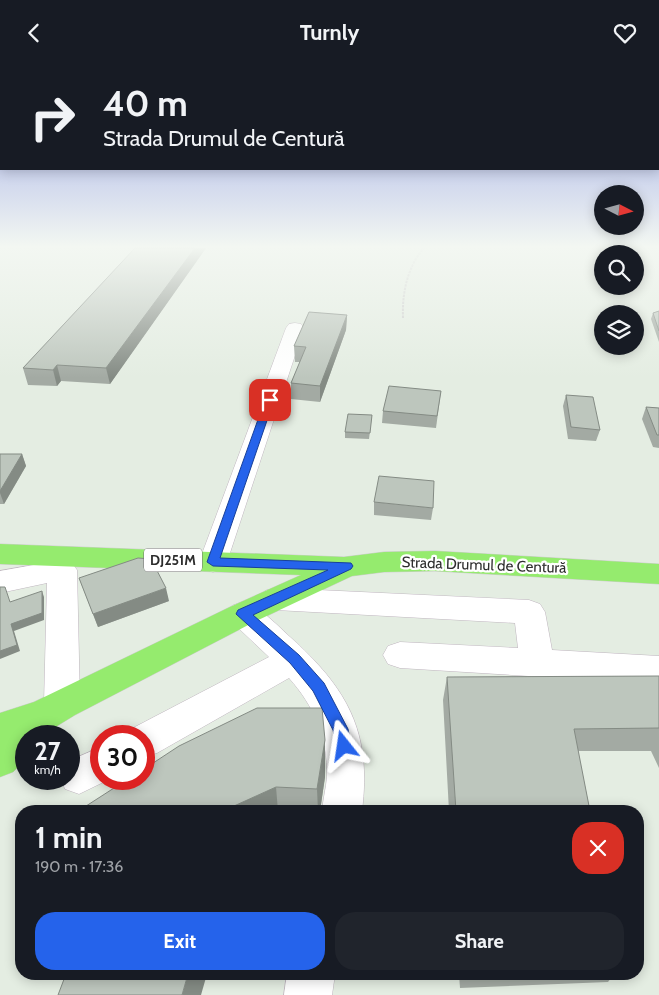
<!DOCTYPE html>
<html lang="en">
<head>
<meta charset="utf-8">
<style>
	:root { --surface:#171b24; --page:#20242c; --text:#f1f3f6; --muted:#9ea1a6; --accent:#2563eb }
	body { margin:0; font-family:Cabin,sans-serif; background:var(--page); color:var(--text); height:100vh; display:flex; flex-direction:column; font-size:19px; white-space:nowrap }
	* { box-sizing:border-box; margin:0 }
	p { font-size:16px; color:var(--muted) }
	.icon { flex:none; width:28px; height:28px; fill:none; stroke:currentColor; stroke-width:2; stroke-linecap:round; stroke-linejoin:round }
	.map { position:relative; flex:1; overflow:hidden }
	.sheet { position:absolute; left:15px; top:740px; width:629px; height:175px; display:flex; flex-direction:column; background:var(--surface); border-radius:20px; box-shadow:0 2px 12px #0003 }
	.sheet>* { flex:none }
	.hud { position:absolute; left:0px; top:0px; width:660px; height:105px; box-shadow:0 2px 12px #0003; background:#171b24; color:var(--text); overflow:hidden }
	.needle { width:32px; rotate:96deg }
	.fabs { position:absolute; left:594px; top:120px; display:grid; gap:10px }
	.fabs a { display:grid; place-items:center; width:50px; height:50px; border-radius:50%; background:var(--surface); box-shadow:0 2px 12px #0003; font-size:25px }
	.speed { position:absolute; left:15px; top:660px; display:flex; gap:10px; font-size:25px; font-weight:700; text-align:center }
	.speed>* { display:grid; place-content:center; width:65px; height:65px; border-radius:50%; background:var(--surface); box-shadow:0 2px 12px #0003; line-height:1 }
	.speed small { font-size:12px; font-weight:400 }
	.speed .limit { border:8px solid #d22; background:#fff; color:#111 }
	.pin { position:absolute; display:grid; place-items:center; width:42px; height:42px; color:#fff; margin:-21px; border-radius:10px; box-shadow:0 2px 8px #0006 }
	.me { position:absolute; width:55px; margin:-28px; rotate:345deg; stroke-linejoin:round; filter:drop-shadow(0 0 4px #0008) }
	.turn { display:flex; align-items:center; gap:18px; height:105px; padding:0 20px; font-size:22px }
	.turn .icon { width:65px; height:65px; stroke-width:2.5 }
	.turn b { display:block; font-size:35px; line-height:42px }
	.round { display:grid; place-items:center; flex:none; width:52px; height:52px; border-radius:20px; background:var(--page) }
	.head { display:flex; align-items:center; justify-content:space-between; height:85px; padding:0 20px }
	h1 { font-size:30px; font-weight:700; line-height:38px }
	.button { display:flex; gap:10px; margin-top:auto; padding:10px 20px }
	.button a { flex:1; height:58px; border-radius:20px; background:var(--accent); color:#fff; font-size:20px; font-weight:700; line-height:58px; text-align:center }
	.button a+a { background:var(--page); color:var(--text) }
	header { display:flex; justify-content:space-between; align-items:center; height:65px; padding:0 20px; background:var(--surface); font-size:22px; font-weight:700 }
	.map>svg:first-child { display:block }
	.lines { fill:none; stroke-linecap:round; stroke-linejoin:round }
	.minor-casing { stroke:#bfb5bf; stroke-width:1 }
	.highway-casing { stroke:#cdcdcd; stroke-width:1 }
	.path { stroke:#cdcdcd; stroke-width:2; stroke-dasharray:2.5 1; stroke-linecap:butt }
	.minor { fill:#fff; fill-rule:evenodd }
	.highway { fill:#95eb6e; fill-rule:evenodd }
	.wall { fill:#a3aaa3 }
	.shaded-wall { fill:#848b84 }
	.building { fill:#bdc6bd; stroke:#848b84 }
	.route { fill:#2563eb; stroke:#184099 }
	.labels { text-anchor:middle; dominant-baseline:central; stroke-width:4.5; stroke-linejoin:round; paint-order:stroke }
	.shield { fill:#fff; stroke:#6c6c6c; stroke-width:1 }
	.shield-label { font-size:14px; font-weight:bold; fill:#2d2d2d }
	.street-label { font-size:15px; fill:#2d2d2d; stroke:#fff }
</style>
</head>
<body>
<header><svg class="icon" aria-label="back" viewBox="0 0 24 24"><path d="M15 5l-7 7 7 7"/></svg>Turnly<svg class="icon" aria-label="heart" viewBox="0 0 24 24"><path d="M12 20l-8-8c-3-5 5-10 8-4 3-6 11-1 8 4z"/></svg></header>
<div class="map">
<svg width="659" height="930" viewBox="0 0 659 930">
	<rect width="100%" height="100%" fill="#e4ede2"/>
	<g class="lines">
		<!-- minor casing -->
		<g class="minor-casing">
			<g id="minor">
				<path d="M295,258L301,259L304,263L227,497L223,504L213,507L203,504L199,497L286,263L289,259Z"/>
				<path d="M62,495L72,498L77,505L80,639L75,650L62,654L49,650L44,639L47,518L0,528V506Z"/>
				<path d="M276,523L529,535L540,539L545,547L552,585L659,591V619L400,603L388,599L383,590L388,581L400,577L518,583L515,558L276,545L265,542L261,534L265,526Z"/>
				<path d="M243,537C261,543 275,558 289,571C347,623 372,666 362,746H322C323,735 326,723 327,712C328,673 314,641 289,613L157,688L144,692V671H128L131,664L269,592L232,557L227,549L232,541Z"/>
				<path d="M101,682V714H110L79,729L65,724L61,714H69V696Z"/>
				<path d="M287,909H335L332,930H284Z"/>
			</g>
		</g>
		<!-- highway casing -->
		<g class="highway-casing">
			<path id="highway" d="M0,479L344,492L384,487L435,486L659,499V519L435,506L384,507L352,511L254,557L75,650L57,661L47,671H26V694L13,707L0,712V648L34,637L232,541L301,510L0,499Z"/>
		</g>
		<!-- path -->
		<path class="path" d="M403,253C402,229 407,202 424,183"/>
		<!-- minor -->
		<use href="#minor" class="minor"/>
		<!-- highway -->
		<use href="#highway" class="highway"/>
	</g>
	<!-- wall -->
	<g class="wall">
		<path d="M135,183H206L110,319L61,316L57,321L28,320L23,303Z"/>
		<path d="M659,246V277L651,254L653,248Z"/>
		<path d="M347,250L346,265L320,337L291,334V318L300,297H295L294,281Z"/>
		<path d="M441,326L436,363L382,358L383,346Z"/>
		<path d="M566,330L600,365L596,376L568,374L563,341Z"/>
		<path d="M646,342L659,343V383L653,382L642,354Z"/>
		<path d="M372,350L369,374L345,373V367Z"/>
		<path d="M0,389H22L26,401L4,439H0Z"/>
		<path d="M374,437L433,443L431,455L374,450Z"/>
		<path d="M79,513L169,536L98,562Z"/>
		<path d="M659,611V703L651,686H578L590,746H449L443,635L447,612Z"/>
		<path d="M325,675V712L320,746H81Z"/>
		<path d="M459,909H614L608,917L460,923Z"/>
	</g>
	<!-- shaded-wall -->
	<g class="shaded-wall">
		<path d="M195,183H206L110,319L106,303Z"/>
		<path d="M347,250L346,265L320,337V321Z"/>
		<path d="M57,300L61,316L57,321L53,305Z"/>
		<path d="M22,389L26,401L4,439L0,428V426Z"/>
		<path d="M166,523L169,536L98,562L93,549Z"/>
		<path d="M42,526L44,532V555L14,566L20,586L0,594V586L11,559Z"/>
		<path d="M325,675V712L320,746H318L317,724Z"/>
		<path d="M276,722L278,746H227L234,741Z"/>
		<path d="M188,909H207L201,930H182Z"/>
	</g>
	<!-- building -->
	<g class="building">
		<path d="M135,183H195L106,303L57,300L53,305L23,303Z"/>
		<path d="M659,246V266L653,248Z"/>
		<path d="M309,247L347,250L320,321L291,318L306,282L294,281Z"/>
		<path d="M389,321L441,326L437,351L383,346Z"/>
		<path d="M566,330L593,332L600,365L571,362Z"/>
		<path d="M646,342L659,343V370H657Z"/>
		<path d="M348,349L372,350L370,368L345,367Z"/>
		<path d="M0,389H22L0,426Z"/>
		<path d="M379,411L434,416L433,443L374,437Z"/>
		<path d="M138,493L151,494L166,523L93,549L79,513Z"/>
		<path d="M0,522H5L10,537L42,526V548L11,559L17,580L0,586Z"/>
		<path d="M659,611V663L574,664L590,746H456L447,612Z"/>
		<path d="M257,643H322L325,675L317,724L276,722L234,741L227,746H81L83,743L128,714H144V704L179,681Z"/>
		<path d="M66,909H188L182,930H58Z"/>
	</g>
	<!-- sky -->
	<linearGradient id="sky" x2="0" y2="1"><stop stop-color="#93a0e5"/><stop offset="0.58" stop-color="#f3f7f2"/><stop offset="1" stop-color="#f3f7f2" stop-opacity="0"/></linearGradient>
	<rect width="659" height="313" fill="url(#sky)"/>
	<!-- route -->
	<path class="route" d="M270,332L274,335L220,493L351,498L353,501L351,504L253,550L299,590L324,618L348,664L351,681L349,686L344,688L338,686L333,665L313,626L290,598L236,549L238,545L328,505L213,501L207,497L265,335Z"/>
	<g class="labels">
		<!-- shield labels -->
		<rect class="shield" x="144" y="483.5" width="58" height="23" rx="4"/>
		<g class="shield-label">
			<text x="173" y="495">DJ251M</text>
		</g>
		<!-- street labels -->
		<g class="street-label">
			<text transform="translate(484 500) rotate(2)">Strada Drumul de Centură</text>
		</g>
	</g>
</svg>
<div class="fabs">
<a><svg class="needle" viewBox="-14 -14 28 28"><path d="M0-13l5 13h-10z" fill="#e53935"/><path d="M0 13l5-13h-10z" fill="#9ea1a6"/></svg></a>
<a><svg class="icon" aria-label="search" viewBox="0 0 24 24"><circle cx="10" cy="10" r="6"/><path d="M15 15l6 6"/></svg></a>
<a><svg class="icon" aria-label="layers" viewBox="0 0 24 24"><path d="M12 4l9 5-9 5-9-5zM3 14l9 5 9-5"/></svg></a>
</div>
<div class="speed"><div>27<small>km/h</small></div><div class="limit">30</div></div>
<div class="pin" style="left:270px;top:335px;background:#d93025"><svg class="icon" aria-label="arrive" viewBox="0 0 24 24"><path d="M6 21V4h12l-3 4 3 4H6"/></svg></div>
<svg class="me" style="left:344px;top:681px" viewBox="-20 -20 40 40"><path d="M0-17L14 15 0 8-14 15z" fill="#2563eb" stroke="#fff" stroke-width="4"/></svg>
<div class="hud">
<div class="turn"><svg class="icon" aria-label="right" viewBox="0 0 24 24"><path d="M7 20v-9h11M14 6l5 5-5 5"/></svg><div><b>40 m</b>Strada Drumul de Centură</div></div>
</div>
<section class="sheet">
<div class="head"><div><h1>1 min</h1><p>190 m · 17:36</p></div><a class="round" style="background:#d93025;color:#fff"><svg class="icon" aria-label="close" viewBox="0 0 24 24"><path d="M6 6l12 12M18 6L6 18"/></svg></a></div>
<div class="button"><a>Exit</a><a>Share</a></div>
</section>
</div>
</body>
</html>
